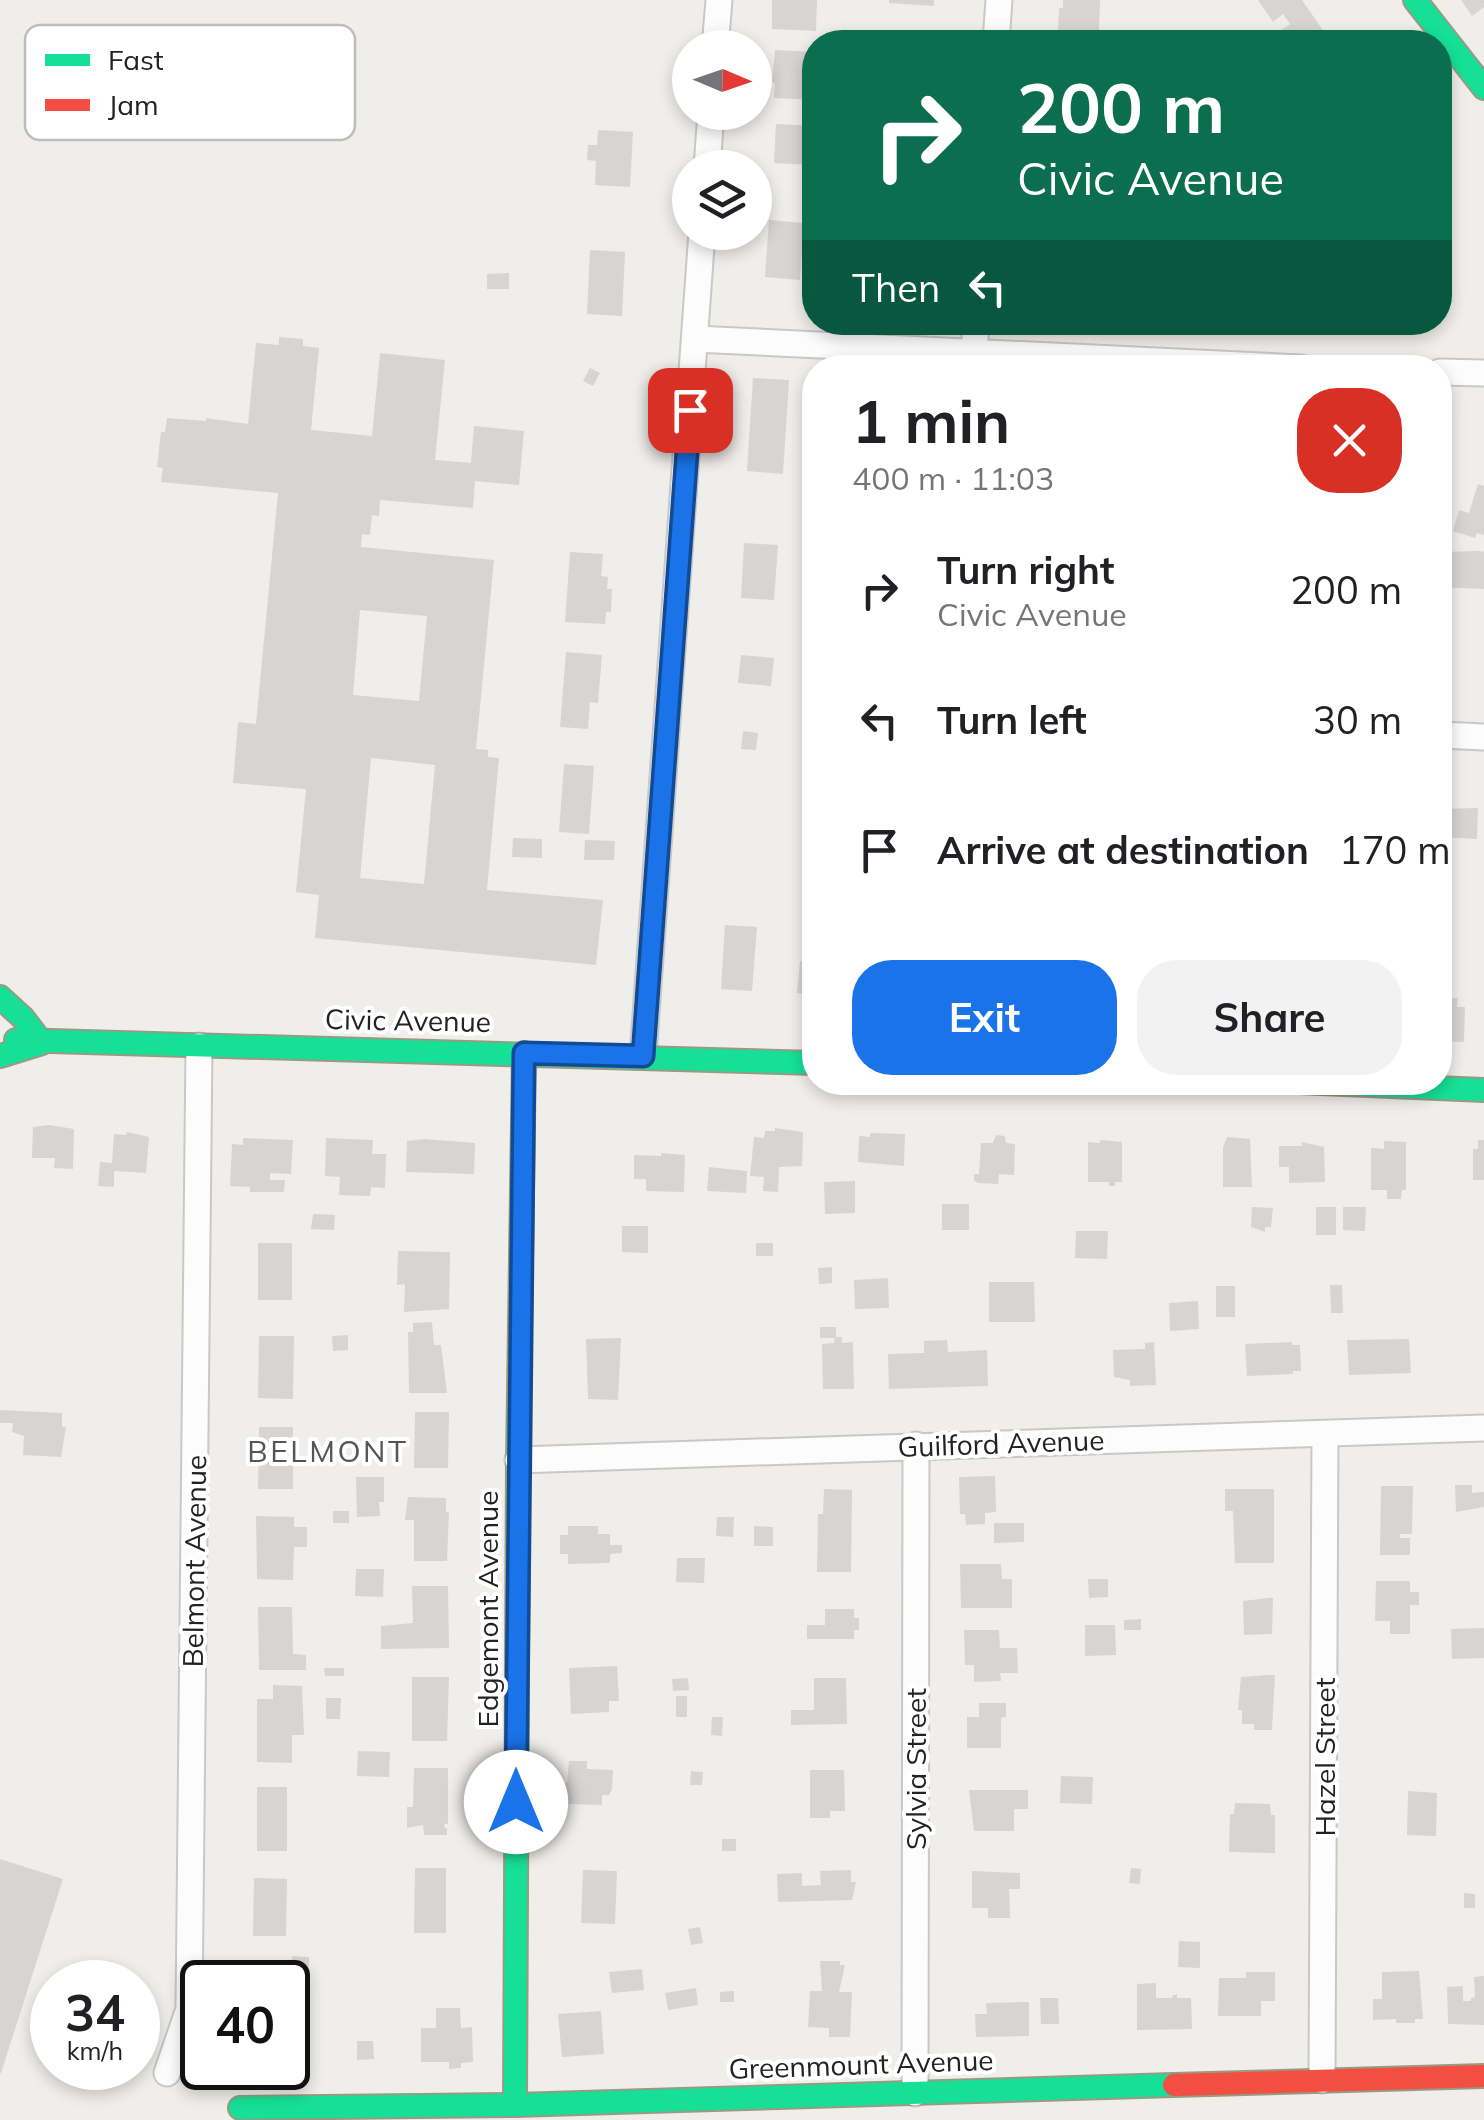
<!DOCTYPE html>
<html lang="en">
<head>
<meta charset="utf-8">
<style>
	:root { --surface:#fff; --page:#f2f2f2; --text:#202124; --muted:#757577; --accent:#1a73e8 }
	body { margin:0; font-family:Mulish,sans-serif; background:var(--page); color:var(--text); height:100vh; display:flex; flex-direction:column; font-size:38px; white-space:nowrap }
	* { box-sizing:border-box; margin:0 }
	p { font-size:32px; color:var(--muted) }
	.icon { flex:none; width:55px; height:55px; fill:none; stroke:currentColor; stroke-width:2; stroke-linecap:round; stroke-linejoin:round }
	.map { position:relative; flex:1; overflow:hidden }
	.details { position:absolute; left:802px; top:355px; width:650px; height:740px; display:flex; flex-direction:column; background:var(--surface); border-radius:40px; box-shadow:0 5px 15px #0003 }
	.details>* { flex:none }
	.top-card { position:absolute; left:802px; top:30px; width:650px; height:305px; border-radius:40px; box-shadow:0 5px 15px #0003; background:#0b6e4f; color:#fff; overflow:hidden }
	.needle { width:65px; rotate:92deg }
	.buttons { position:absolute; left:672px; top:30px; display:grid; gap:20px }
	.buttons a { display:grid; place-items:center; width:100px; height:100px; border-radius:50%; background:var(--surface); box-shadow:0 5px 15px #0003; font-size:50px }
	.speed { position:absolute; left:30px; top:1960px; display:flex; gap:20px; font-size:50px; font-weight:700; text-align:center }
	.speed>* { display:grid; place-content:center; width:130px; height:130px; border-radius:50%; background:var(--surface); box-shadow:0 5px 15px #0003; line-height:1 }
	.speed small { font-size:25px; font-weight:400 }
	.speed .limit { border:5px solid #111; border-radius:15px; background:#fff; color:#111 }
	.pin { position:absolute; display:grid; place-items:center; width:85px; height:85px; color:#fff; margin:-42px; border-radius:20px; box-shadow:0 5px 15px #0006 }
	.me { position:absolute; width:110px; margin:-55px; rotate:0deg; stroke-linejoin:round; filter:drop-shadow(0 0 8px #0008) }
	.turn { display:flex; align-items:center; gap:35px; height:210px; padding:0 50px; font-size:45px }
	.turn .icon { width:130px; height:130px; stroke-width:2.5 }
	.turn b { display:block; font-size:70px; line-height:85px }
	.then { display:flex; align-items:center; height:95px; padding:0 50px; background:#0003; gap:20px; font-size:38px }
	.round { display:grid; place-items:center; flex:none; width:105px; height:105px; border-radius:40px; background:var(--page) }
	.headline { display:flex; align-items:center; justify-content:space-between; height:170px; padding:0 50px }
	h1 { font-size:60px; font-weight:700; line-height:75px }
	.button { display:flex; gap:20px; margin-top:auto; padding:20px 50px }
	.button a { flex:1; height:115px; border-radius:40px; background:var(--accent); color:#fff; font-size:40px; font-weight:700; line-height:115px; text-align:center }
	.button a+a { background:var(--page); color:var(--text) }
	ul { padding:0; list-style:none }
	li { display:flex; align-items:center; gap:30px; height:130px; padding:0 50px }
	li div { flex:1 }
	li b { display:block; font-size:38px }
	li em { font-style:normal }
	.map>svg:first-child { display:block }
	.building { fill:#d7d4d2; fill-rule:evenodd }
	.lines { fill:none; stroke-linecap:round; stroke-linejoin:round }
	.street-casing { stroke:#c9c8c7; stroke-width:29 }
	.fast-casing { stroke:#999a82; stroke-width:26 }
	.jam-casing { stroke:#999a82; stroke-width:26 }
	.street { stroke:#fdfcfc; stroke-width:25 }
	.fast { stroke:#16e098; stroke-width:22 }
	.jam { stroke:#f24e42; stroke-width:22 }
	.route-casing { stroke:#114b97; stroke-width:25 }
	.route { stroke:#1a73e8; stroke-width:18 }
	.labels { text-anchor:middle; dominant-baseline:central; stroke-width:8; stroke-linejoin:round; paint-order:stroke }
	.street-label { font-size:28px; fill:#222; stroke:#fff }
	.neighbourhood-label { font-size:30px; letter-spacing:2.5px; fill:#555; stroke:#fff }
	.key { fill:#fff; stroke:#bdbdbd; stroke-width:2.5 }
	.key-label { font-size:28px; fill:#222 }
</style>
</head>
<body>
<div class="map">
<svg width="1484" height="2120" viewBox="0 0 1484 2120">
	<rect width="100%" height="100%" fill="#f0eeeb"/>
	<!-- building -->
	<g class="building">
		<path d="M772,0H817L816,31L772,29Z"/>
		<path d="M889,0H934V6L889,3Z"/>
		<path d="M1063,0H1100L1099,32L1058,31L1059,8H1063Z"/>
		<path d="M1258,0H1302L1331,42H1271L1269,39L1290,24L1283,14L1273,22Z"/>
		<path d="M1461,0H1484V7L1472,16Z"/>
		<path d="M775,50L815,52L814,100L774,98L775,83L772,82Z"/>
		<path d="M776,124L815,126V161H811V165L774,163Z"/>
		<path d="M598,130L633,132L630,187L595,185L596,161L587,160L588,145H597Z"/>
		<path d="M769,220L804,223L800,280L765,277Z"/>
		<path d="M590,250L625,252L622,316L587,314Z"/>
		<path d="M509,273V289H487V274Z"/>
		<path d="M279,337L303,339V346L319,348L311,430L372,436L380,353L445,360L435,460L471,463L474,426L524,431L519,485L475,481L473,508L380,500L379,516L372,515L370,535L362,534L361,547L494,560L476,749L488,750V757L499,758L487,890L603,900L596,965L315,938L319,895L296,892L306,789L233,783L238,722L256,724L278,493L161,482L163,468L157,467L161,432H165L167,418L206,421V418L248,424L256,343L279,345ZM360,610L427,616L419,701L353,695ZM371,758L435,765L424,884L360,878Z"/>
		<path d="M590,368L600,373L593,386L583,381Z"/>
		<path d="M753,378L789,380L783,474L747,471Z"/>
		<path d="M1478,484L1484,486V535L1477,533L1475,538L1453,531L1459,510L1469,513Z"/>
		<path d="M744,543L778,545L774,600L741,598Z"/>
		<path d="M1480,551L1484,552V589L1440,587V552Z"/>
		<path d="M570,552L603,554L601,576L608,577L607,589H612L611,612H606L605,624L565,622Z"/>
		<path d="M566,652L602,655L598,703L590,702L588,729L560,727Z"/>
		<path d="M741,655L774,658L771,686L738,683Z"/>
		<path d="M743,731L758,733L756,750L741,749Z"/>
		<path d="M564,764L594,766L589,834L559,832Z"/>
		<path d="M1478,808L1477,839L1440,837V809Z"/>
		<path d="M513,838L542,839V858L512,857Z"/>
		<path d="M585,840L615,841L614,860H584Z"/>
		<path d="M805,860L815,861V887L804,886Z"/>
		<path d="M725,925L757,927L752,991L721,989Z"/>
		<path d="M800,961L815,962V995L797,993Z"/>
		<path d="M1443,998H1458L1457,1007H1465L1464,1042L1440,1041V1006H1443Z"/>
		<path d="M49,1125L74,1129L73,1169L54,1168L55,1158H32L33,1127Z"/>
		<path d="M775,1128L803,1132L802,1166L779,1167L778,1192L763,1191L764,1177L750,1176L754,1137L764,1138L765,1131H775Z"/>
		<path d="M127,1132L149,1137L146,1173L114,1171V1187L98,1186L100,1162L112,1163L114,1134L126,1135Z"/>
		<path d="M870,1133L905,1134L904,1166L858,1162L859,1136L870,1137Z"/>
		<path d="M996,1135L1005,1136L1006,1143L1015,1144L1014,1175L999,1174L998,1184L978,1183L974,1180V1174H979L981,1143H993Z"/>
		<path d="M1227,1137L1250,1139L1252,1187H1223V1147Z"/>
		<path d="M243,1138L293,1140L291,1174L270,1173V1180H285L284,1192H250V1187L230,1186L232,1144L243,1145Z"/>
		<path d="M326,1138L373,1140L372,1154H386L385,1188L371,1187L370,1196L339,1195L340,1177L325,1176Z"/>
		<path d="M425,1139L475,1143L474,1174L406,1172L407,1141Z"/>
		<path d="M1100,1140L1122,1142V1182H1115V1186H1109V1182H1088V1142L1100,1143Z"/>
		<path d="M1478,1140H1484V1180H1473V1149H1478Z"/>
		<path d="M1384,1141L1406,1142V1190H1402L1401,1199H1387V1190H1371V1148L1384,1149Z"/>
		<path d="M1302,1142L1324,1147L1325,1182L1289,1183V1167H1279V1146H1302Z"/>
		<path d="M661,1153L685,1155L684,1192L646,1191V1179H634V1155L661,1156Z"/>
		<path d="M709,1167L747,1171L746,1193L707,1191Z"/>
		<path d="M855,1181V1213L825,1214L824,1182Z"/>
		<rect x="942" y="1204" width="27" height="26"/>
		<path d="M1252,1207L1273,1208L1271,1227H1265V1232L1251,1227Z"/>
		<rect x="1316" y="1207" width="20" height="28"/>
		<path d="M1343,1207H1366L1365,1231L1343,1230Z"/>
		<path d="M313,1214L335,1215L334,1230L311,1229Z"/>
		<path d="M622,1226H648V1253L622,1252Z"/>
		<path d="M1076,1231H1108L1107,1259L1075,1258Z"/>
		<rect x="258" y="1243" width="34" height="57"/>
		<rect x="756" y="1243" width="17" height="13"/>
		<path d="M398,1251L450,1252L449,1309L404,1312L405,1284L397,1285Z"/>
		<path d="M832,1267V1283L819,1284L818,1268Z"/>
		<path d="M888,1278L889,1308L855,1309L854,1280Z"/>
		<path d="M989,1282H1034L1035,1322H989Z"/>
		<path d="M1330,1285H1342L1343,1313H1331Z"/>
		<rect x="1216" y="1286" width="19" height="31"/>
		<path d="M1198,1301L1199,1329L1170,1331L1169,1303Z"/>
		<path d="M432,1322L434,1345H441L447,1393H409L408,1332H413V1323Z"/>
		<path d="M820,1327H836V1337H842V1343L853,1342L854,1389H823L822,1344L834,1343L835,1338H820Z"/>
		<path d="M348,1335V1350L333,1351L332,1336Z"/>
		<path d="M259,1336H294L293,1399L258,1398Z"/>
		<path d="M621,1338L618,1400L588,1399L586,1339Z"/>
		<path d="M1409,1339L1411,1373L1349,1375L1347,1340Z"/>
		<path d="M947,1340L948,1352L987,1350L988,1386L889,1389L888,1354L924,1353V1341Z"/>
		<path d="M1154,1342L1156,1385L1130,1386V1380L1114,1377L1113,1350L1145,1349V1343Z"/>
		<path d="M1292,1342V1345H1300L1301,1371H1293V1374L1247,1376L1245,1344Z"/>
		<path d="M0,1410L62,1413V1427H66L61,1457L23,1455L24,1436L12,1432L13,1423H0Z"/>
		<path d="M415,1412H449L448,1468H414Z"/>
		<path d="M259,1427H293V1489H258Z"/>
		<path d="M995,1476L996,1512L985,1513V1524L966,1525L965,1514H960L959,1477Z"/>
		<path d="M356,1477H384V1502H379L380,1516L357,1517Z"/>
		<path d="M1455,1485H1472V1493L1484,1492V1507L1456,1512Z"/>
		<path d="M1381,1486H1413L1412,1534H1400V1538H1410V1555H1380Z"/>
		<path d="M824,1489L852,1490L851,1572H817L818,1514H823Z"/>
		<path d="M1225,1489H1274V1563H1235L1233,1511H1225Z"/>
		<path d="M408,1497L446,1498V1512H449L447,1561H414V1520H405Z"/>
		<rect x="333" y="1511" width="16" height="12"/>
		<path d="M256,1516L294,1517V1527H307V1547H294L293,1580L257,1579Z"/>
		<path d="M717,1517H734L733,1537L716,1536Z"/>
		<path d="M994,1523H1024V1542L994,1543Z"/>
		<path d="M568,1526H598V1534H610V1545H622V1553L610,1554V1563L568,1564V1554H560V1535H568Z"/>
		<path d="M754,1526L773,1527V1546H754Z"/>
		<path d="M677,1558H705L704,1583L676,1582Z"/>
		<path d="M960,1564H1001L1002,1579H1012V1608H961Z"/>
		<path d="M356,1569H384L383,1597L355,1596Z"/>
		<path d="M1088,1579H1108V1597L1089,1598Z"/>
		<path d="M1376,1581H1410V1592H1419V1605H1410V1634H1390V1621H1375Z"/>
		<path d="M412,1586H448L449,1648L381,1649V1626L413,1623Z"/>
		<path d="M1269,1598H1273L1272,1634L1244,1635L1243,1601Z"/>
		<path d="M258,1607H292L293,1654L306,1655V1670H259Z"/>
		<path d="M825,1609H854V1618H859V1630H854V1639H807V1625H825Z"/>
		<path d="M1141,1619V1630H1124V1620Z"/>
		<path d="M1085,1625H1115L1116,1655L1085,1656Z"/>
		<path d="M1484,1628V1658L1452,1659L1451,1629Z"/>
		<path d="M964,1630H999L1000,1648H1017L1018,1673H1000L1001,1681L974,1682V1665H965Z"/>
		<path d="M617,1666L619,1701H609V1712L571,1714L569,1668Z"/>
		<path d="M324,1668H344V1676H325Z"/>
		<path d="M1270,1675H1275L1272,1730H1254V1724H1242V1710H1238L1241,1677Z"/>
		<path d="M412,1677H449L447,1741H412Z"/>
		<path d="M688,1678L689,1690L673,1691L672,1679Z"/>
		<path d="M814,1678H846L847,1724L791,1725V1710H814Z"/>
		<path d="M273,1685L302,1686L304,1735H292V1763L257,1762V1699H273Z"/>
		<rect x="676" y="1696" width="11" height="21"/>
		<path d="M326,1698H341L340,1719H326Z"/>
		<path d="M979,1703H1006V1717L1001,1718V1748H967V1717H979Z"/>
		<path d="M712,1717H723L722,1736L711,1735Z"/>
		<path d="M358,1751L390,1752L389,1777L357,1776Z"/>
		<path d="M569,1761H587V1769L613,1770L612,1789L609,1795H602V1805L567,1804L564,1783H567Z"/>
		<path d="M414,1768H448V1824H445L444,1828H447V1835H424L423,1825L407,1828V1807H413Z"/>
		<path d="M810,1770H844L845,1811H830V1818H810Z"/>
		<path d="M691,1771L703,1772L702,1785H690Z"/>
		<path d="M1061,1776L1093,1777L1092,1804L1060,1803Z"/>
		<rect x="257" y="1787" width="30" height="64"/>
		<path d="M969,1790H1028V1809H1014V1831H974Z"/>
		<path d="M1408,1791L1437,1793L1436,1836L1407,1835Z"/>
		<path d="M1235,1803L1270,1804L1271,1815H1275V1853L1229,1852L1230,1814H1234Z"/>
		<rect x="722" y="1839" width="14" height="12"/>
		<path d="M0,1859L63,1879L1,2073H0Z"/>
		<path d="M415,1868H446V1933H414Z"/>
		<path d="M1131,1868L1141,1869L1140,1884L1129,1883Z"/>
		<path d="M583,1870L617,1871L615,1924L581,1923Z"/>
		<path d="M851,1870V1882H856L852,1900L778,1902L777,1874L802,1873V1886L821,1885L820,1871Z"/>
		<path d="M972,1871L1020,1873V1889H1009L1010,1918H988V1908H972Z"/>
		<path d="M254,1878L287,1879L286,1936H253Z"/>
		<path d="M1464,1893L1475,1894V1908H1464Z"/>
		<path d="M700,1927L703,1943L691,1945L688,1929Z"/>
		<path d="M1179,1941L1200,1942V1968L1178,1967Z"/>
		<path d="M292,1956L309,1957V1966H291Z"/>
		<path d="M820,1961H840V1965H845L839,1992H852L850,2037H829V2028L808,2027L810,1991H822Z"/>
		<path d="M642,1969L644,1990L612,1993L609,1972Z"/>
		<path d="M1419,1971L1423,2019H1415V2023H1396V2019L1373,2020V1999H1382V1972Z"/>
		<path d="M1246,1972H1275V2001H1261V2016H1218L1219,1978H1246Z"/>
		<path d="M1484,1976V2025L1448,2024L1447,1987L1463,1986V2001H1471V1998L1475,1997L1474,1977Z"/>
		<path d="M1156,1983V1998H1172L1173,1995H1177V1998H1191L1192,2029L1137,2030V1984Z"/>
		<path d="M696,1988L698,2005L668,2010L665,1993Z"/>
		<path d="M734,1991V2002H720V1992Z"/>
		<path d="M1040,1998H1058L1059,2024H1041Z"/>
		<path d="M1029,2002V2036L976,2037L975,2014H987L986,2003Z"/>
		<path d="M436,2008H460L461,2028L472,2027L473,2062L461,2063V2068L449,2069V2062H421V2028H436Z"/>
		<path d="M601,2011L604,2054L562,2057L558,2014Z"/>
		<path d="M288,2017H300V2032L288,2031Z"/>
		<path d="M357,2041H373L374,2059L357,2060Z"/>
	</g>
	<g class="lines">
		<!-- street casing -->
		<g class="street-casing">
			<g id="street">
				<path d="M996,42L999,0"/>
				<path d="M715,48L719,0"/>
				<path d="M707,168L711,112"/>
				<path d="M695,339L1301,368"/>
				<path d="M973,368L976,322"/>
				<path d="M1440,372L1484,373"/>
				<path d="M1440,735L1484,737"/>
				<path d="M643,1056L702,232"/>
				<path d="M518,1460L1484,1428"/>
				<path d="M167,2073L189,2009L199,1046"/>
				<path d="M1322,2080L1325,1434"/>
				<path d="M915,2093L916,1445"/>
			</g>
		</g>
		<!-- fast casing -->
		<g class="fast-casing">
			<g id="fast">
				<path d="M1415,0L1484,88"/>
				<path d="M0,997L23,1018L42,1043L0,1056"/>
				<path d="M16,1040L815,1063"/>
				<path d="M1298,1082L1484,1090"/>
				<path d="M515,2105L518,1460L524,1053"/>
				<path d="M240,2108L515,2105L1174,2085"/>
			</g>
		</g>
		<!-- jam casing -->
		<g class="jam-casing">
			<path id="jam" d="M1174,2085L1484,2076"/>
		</g>
		<!-- street -->
		<use href="#street" class="street"/>
		<!-- fast -->
		<use href="#fast" class="fast"/>
		<!-- jam -->
		<use href="#jam" class="jam"/>
	</g>
	<g class="lines">
		<!-- route casing -->
		<g class="route-casing">
			<path id="route" d="M516,1802L524,1053L643,1056L690,410"/>
		</g>
		<!-- route -->
		<use href="#route" class="route"/>
	</g>
	<g class="labels">
		<!-- street labels -->
		<g class="street-label">
			<text transform="translate(408 1020) rotate(1)">Civic Avenue</text>
			<text transform="translate(1001 1443) rotate(-2)">Guilford Avenue</text>
			<text transform="translate(194 1561) rotate(-89)">Belmont Avenue</text>
			<text transform="translate(487 1609) rotate(-90)">Edgemont Avenue</text>
			<text transform="translate(1324 1757) rotate(-90)">Hazel Street</text>
			<text transform="translate(915 1769) rotate(-90)">Sylvia Street</text>
			<text transform="translate(861 2064) rotate(-2)">Greenmount Avenue</text>
		</g>
		<!-- neighbourhood labels -->
		<g class="neighbourhood-label">
			<text x="328" y="1451">BELMONT</text>
		</g>
	</g>
	<!-- legend -->
	<rect x="25" y="25" width="330" height="115" rx="15" class="key"/>
	<rect x="45" y="54" width="45" height="12" fill="#16e098"/>
	<rect x="45" y="99" width="45" height="12" fill="#f24e42"/>
	<g class="key-label">
		<text x="108" y="70">Fast</text>
		<text x="108" y="115">Jam</text>
	</g>
</svg>
<div class="buttons">
<a><svg class="needle" viewBox="-14 -14 28 28"><path d="M0-13l5 13h-10z" fill="#e53935"/><path d="M0 13l5-13h-10z" fill="#757577"/></svg></a>
<a><svg class="icon" aria-label="layers" viewBox="0 0 24 24"><path d="M12 4l9 5-9 5-9-5zM3 14l9 5 9-5"/></svg></a>
</div>
<div class="speed"><div>34<small>km/h</small></div><div class="limit">40</div></div>
<div class="pin" style="left:690px;top:410px;background:#d93025"><svg class="icon" aria-label="arrive" viewBox="0 0 24 24"><path d="M6 21V4h12l-3 4 3 4H6"/></svg></div>
<svg class="me" style="left:516px;top:1802px" viewBox="-20 -20 40 40"><circle r="19" fill="#fff"/><path d="M0-13L10 11 0 6-10 11z" fill="#1a73e8"/></svg>
<div class="top-card">
<div class="turn"><svg class="icon" aria-label="right" viewBox="0 0 24 24"><path d="M7 20v-9h11M14 6l5 5-5 5"/></svg><div><b>200 m</b>Civic Avenue</div></div>
<div class="then">Then<svg class="icon" aria-label="left" viewBox="0 0 24 24"><path d="M17 20v-9H6M10 6l-5 5 5 5"/></svg></div>
</div>
<section class="details">
<div class="headline"><div><h1>1 min</h1><p>400 m · 11:03</p></div><a class="round" style="background:#d93025;color:#fff"><svg class="icon" aria-label="close" viewBox="0 0 24 24"><path d="M6 6l12 12M18 6L6 18"/></svg></a></div>
<ul>
<li><svg class="icon" aria-label="right" viewBox="0 0 24 24"><path d="M7 20v-9h11M14 6l5 5-5 5"/></svg><div><b>Turn right</b><p>Civic Avenue</p></div><em>200 m</em></li>
<li><svg class="icon" aria-label="left" viewBox="0 0 24 24"><path d="M17 20v-9H6M10 6l-5 5 5 5"/></svg><div><b>Turn left</b></div><em>30 m</em></li>
<li><svg class="icon" aria-label="arrive" viewBox="0 0 24 24"><path d="M6 21V4h12l-3 4 3 4H6"/></svg><div><b>Arrive at destination</b></div><em>170 m</em></li>
</ul>
<div class="button"><a>Exit</a><a>Share</a></div>
</section>
</div>
</body>
</html>
